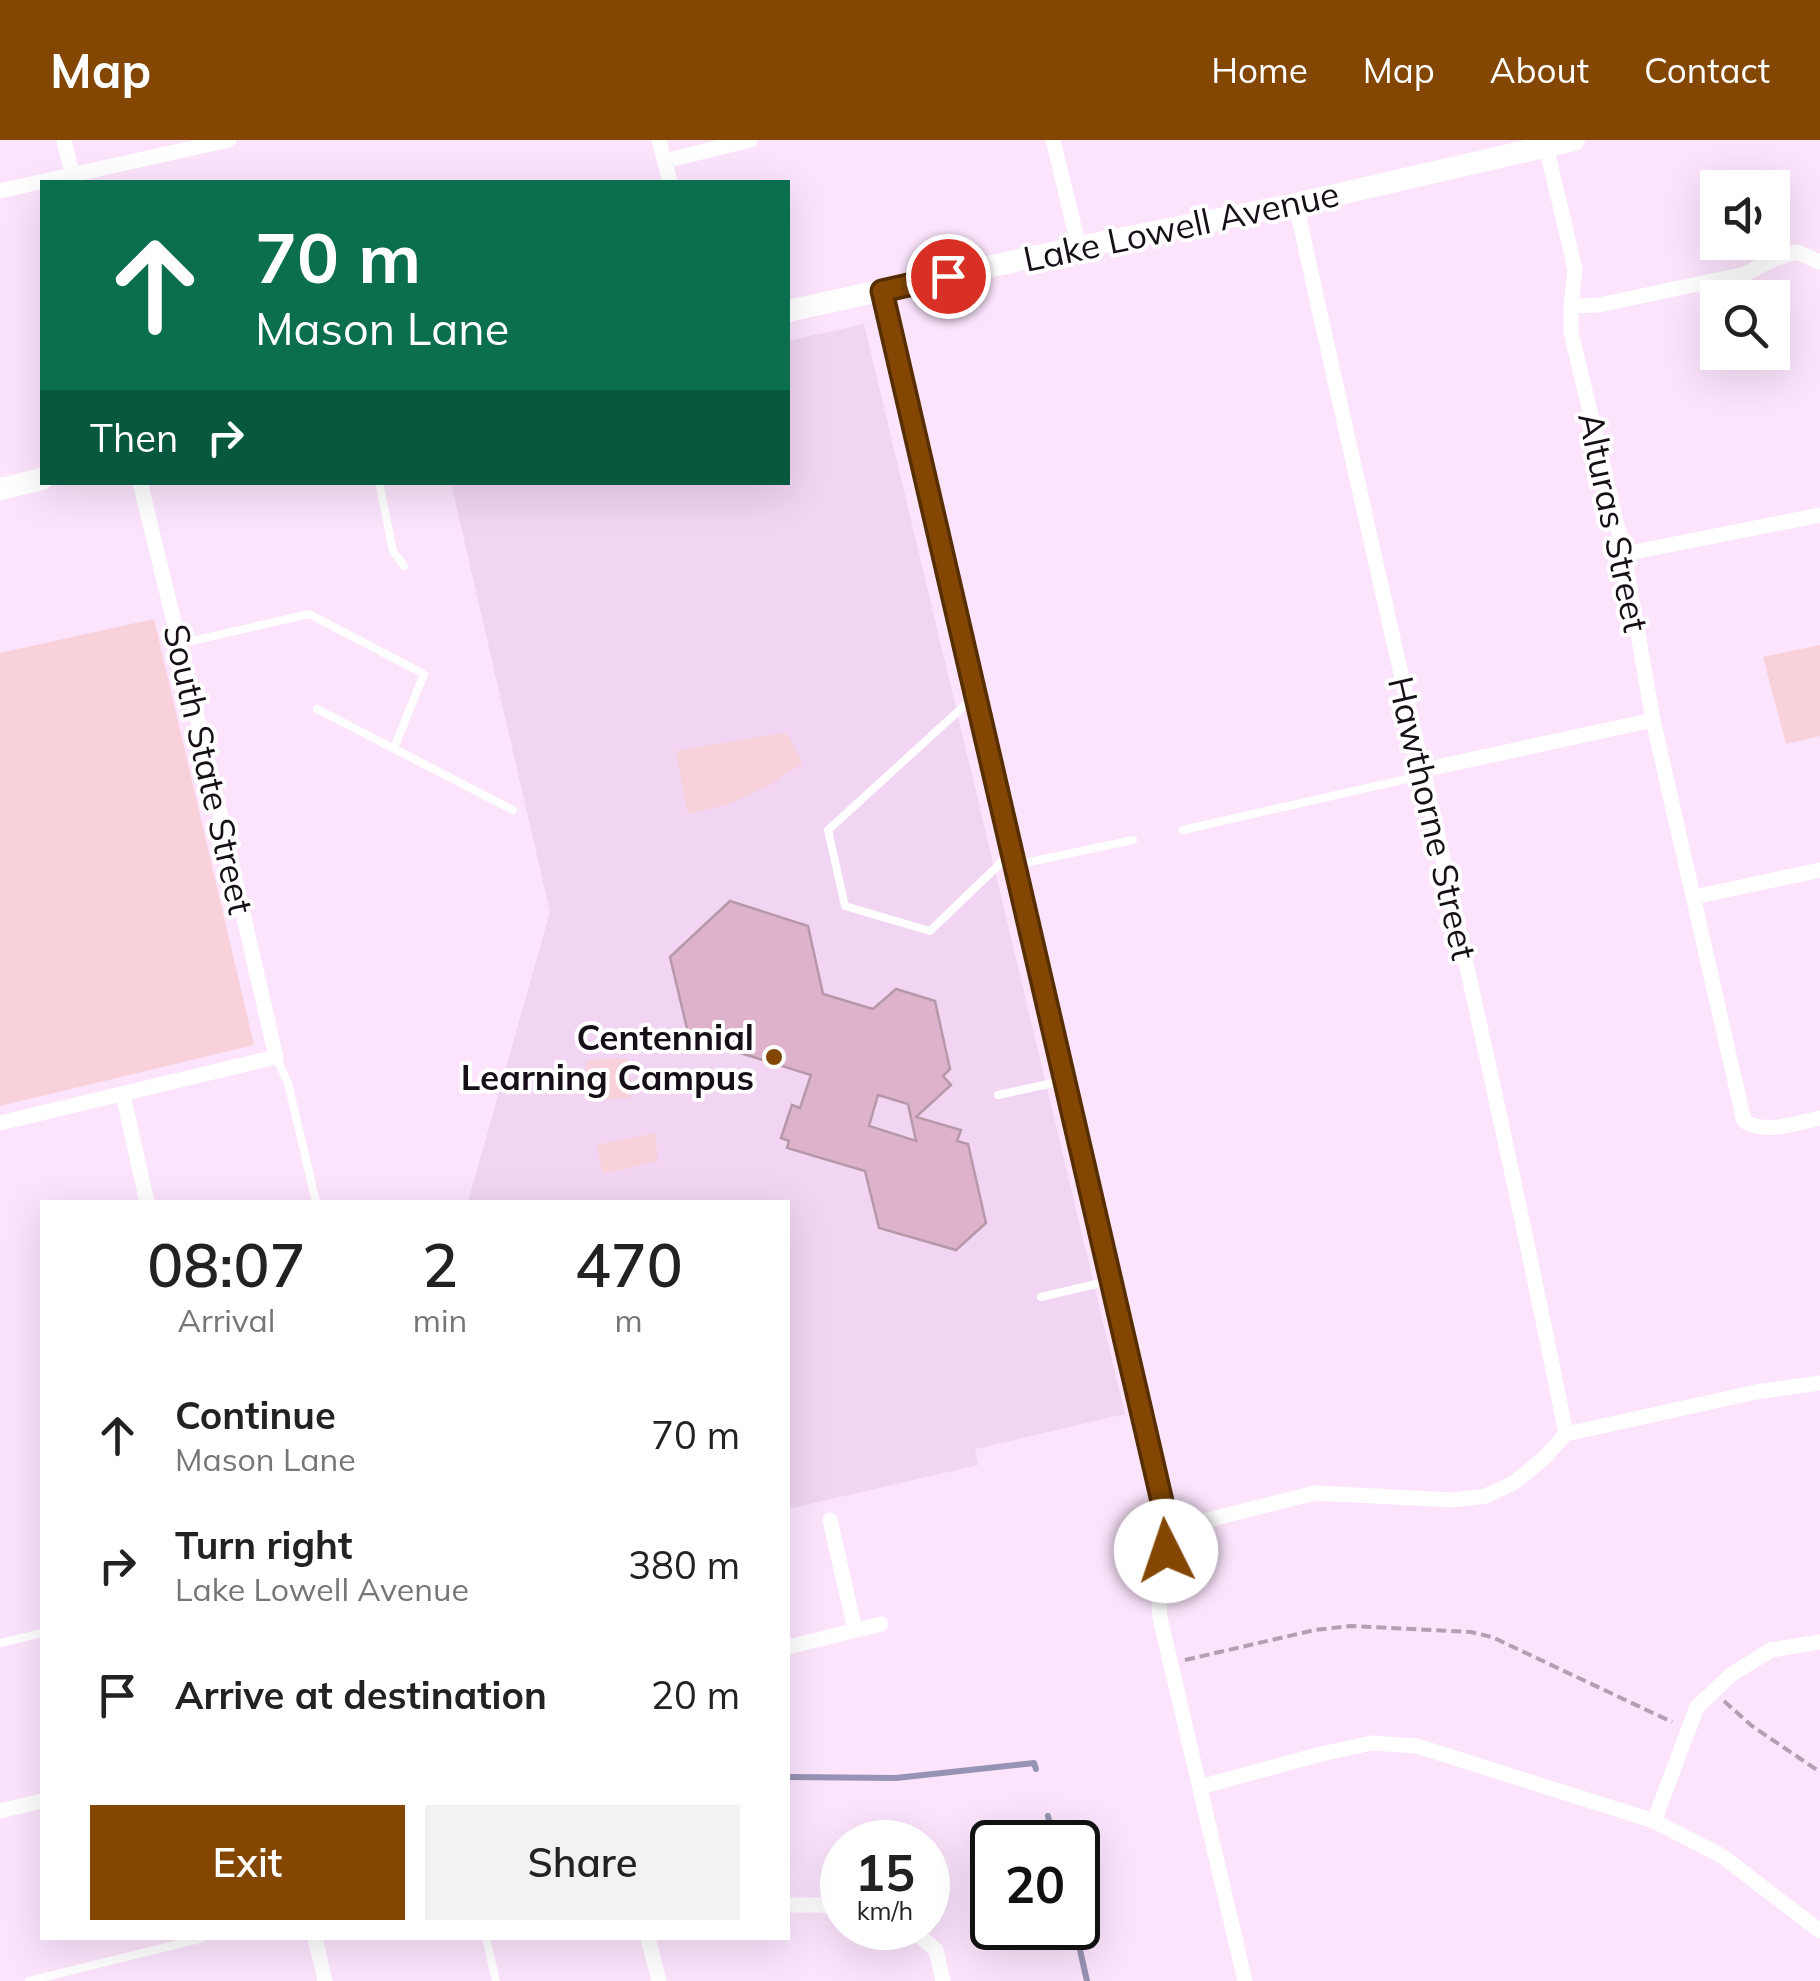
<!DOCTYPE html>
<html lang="en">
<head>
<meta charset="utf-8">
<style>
	:root { --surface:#fff; --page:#f2f2f2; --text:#222; --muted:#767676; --accent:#844703 }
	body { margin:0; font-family:Mulish,sans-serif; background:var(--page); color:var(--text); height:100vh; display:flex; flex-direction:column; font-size:38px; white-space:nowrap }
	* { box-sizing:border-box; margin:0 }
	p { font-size:32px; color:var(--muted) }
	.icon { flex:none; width:55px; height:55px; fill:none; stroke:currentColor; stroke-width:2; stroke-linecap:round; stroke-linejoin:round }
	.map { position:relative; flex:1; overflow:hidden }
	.sheet { position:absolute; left:40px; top:1060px; width:750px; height:740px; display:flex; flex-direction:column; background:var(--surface); border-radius:0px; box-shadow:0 10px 40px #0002 }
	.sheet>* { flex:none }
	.banner { position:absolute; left:40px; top:40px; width:750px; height:305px; border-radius:0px; box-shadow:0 10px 40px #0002; background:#0b6e4f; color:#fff; overflow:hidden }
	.buttons { position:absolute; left:1700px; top:30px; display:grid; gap:20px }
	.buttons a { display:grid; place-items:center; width:90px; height:90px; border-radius:0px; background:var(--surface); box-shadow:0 10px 40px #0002; font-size:50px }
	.speed { position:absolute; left:820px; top:1680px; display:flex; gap:20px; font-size:50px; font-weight:700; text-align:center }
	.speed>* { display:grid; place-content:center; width:130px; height:130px; border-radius:50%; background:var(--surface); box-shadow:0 10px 40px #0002; line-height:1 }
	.speed small { font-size:25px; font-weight:400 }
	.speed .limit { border:5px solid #111; border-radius:15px; background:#fff; color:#111 }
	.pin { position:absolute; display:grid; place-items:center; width:85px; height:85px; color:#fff; margin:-42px; border:5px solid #fff; border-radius:50%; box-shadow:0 2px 10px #0007 }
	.me { position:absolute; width:110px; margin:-55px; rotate:356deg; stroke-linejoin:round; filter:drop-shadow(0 0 8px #0008) }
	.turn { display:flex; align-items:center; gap:35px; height:210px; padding:0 50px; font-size:45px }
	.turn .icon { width:130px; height:130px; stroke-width:2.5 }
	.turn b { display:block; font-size:70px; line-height:85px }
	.then { display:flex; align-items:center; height:95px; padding:0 50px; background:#0003; gap:20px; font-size:38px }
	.eta { display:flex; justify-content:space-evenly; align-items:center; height:170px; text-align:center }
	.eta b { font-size:60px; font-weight:600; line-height:70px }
	.cta { display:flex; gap:20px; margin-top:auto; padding:20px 50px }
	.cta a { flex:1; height:115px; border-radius:0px; background:var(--accent); color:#fff; font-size:40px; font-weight:600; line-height:115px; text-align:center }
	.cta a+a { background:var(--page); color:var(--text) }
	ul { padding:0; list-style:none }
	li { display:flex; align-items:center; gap:30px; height:130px; padding:0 50px }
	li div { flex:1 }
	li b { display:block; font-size:38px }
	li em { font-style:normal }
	header { display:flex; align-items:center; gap:60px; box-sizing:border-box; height:140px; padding:0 50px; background:var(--accent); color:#fff }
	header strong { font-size:48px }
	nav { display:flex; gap:55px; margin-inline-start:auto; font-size:35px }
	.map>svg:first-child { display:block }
	.built { fill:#f1d5f3 }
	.green { fill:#f8d1db }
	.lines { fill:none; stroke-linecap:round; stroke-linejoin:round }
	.stream { stroke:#9693b4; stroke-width:6 }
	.building { fill:#deb2cb; stroke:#b699a9; stroke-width:2.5; fill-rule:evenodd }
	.path { stroke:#b29fb2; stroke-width:4; stroke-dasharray:10 5; stroke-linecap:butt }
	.lane { stroke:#fff; stroke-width:8 }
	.street { stroke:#fff; stroke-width:15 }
	.secondary { stroke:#fff; stroke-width:22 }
	.route-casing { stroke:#562e02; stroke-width:25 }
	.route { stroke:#844703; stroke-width:18 }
	.poi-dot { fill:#844703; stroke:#fff; stroke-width:4 }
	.labels { text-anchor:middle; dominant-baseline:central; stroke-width:8; stroke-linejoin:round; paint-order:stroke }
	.street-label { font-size:35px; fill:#170f17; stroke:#fff }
	.poi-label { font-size:35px; font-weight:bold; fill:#170f17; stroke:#fff; text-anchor:end }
</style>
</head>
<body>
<header>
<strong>Map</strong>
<nav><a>Home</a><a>Map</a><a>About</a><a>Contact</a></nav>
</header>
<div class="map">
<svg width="1820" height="1841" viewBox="0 0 1820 1841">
	<rect width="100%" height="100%" fill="#fbe4fc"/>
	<!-- built -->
	<path class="built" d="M864,184L1125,1274L975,1309L978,1325L788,1369V1062H468L550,772L451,343L788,342V201Z"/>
	<!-- green -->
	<g class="green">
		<path d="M154,479L254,905L0,966V513Z"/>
		<path d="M1820,505V596L1786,604L1763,517Z"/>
		<path d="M783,593L788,595L803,624L780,636L779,640L729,664L688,674L676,611Z"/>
		<path d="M629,918L630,958L587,960L586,920Z"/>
		<path d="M655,993L658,1021L603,1034L596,1005Z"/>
	</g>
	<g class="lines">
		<!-- stream -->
		<g class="stream">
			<path d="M788,1637L896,1638L1034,1623L1036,1629"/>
			<path d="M1048,1676L1054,1702"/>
			<path d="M1075,1788L1087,1841"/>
		</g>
	</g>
	<!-- building -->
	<path class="building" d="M730,761L808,786L823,854L873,869L896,849L935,861L950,929L943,936L951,945L916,977L961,990L957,1001L968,1004L986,1083L956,1110L879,1088L865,1031L787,1008L789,1001L781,998L792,965L800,968L811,935L689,897L670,817ZM878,955L908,964L916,1001L869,986Z"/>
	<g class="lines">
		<!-- path -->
		<g class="path">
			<path d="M1185,1520L1315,1490L1350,1486L1471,1492L1492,1497L1672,1582"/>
			<path d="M1724,1561L1752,1586L1820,1632"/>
		</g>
		<!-- lane -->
		<g class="lane">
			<path d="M379,342L393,411L404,426"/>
			<path d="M179,504L309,474L424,534L394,608"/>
			<path d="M975,556L828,690L845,766L930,791L1010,714"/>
			<path d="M317,569L513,670"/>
			<path d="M1183,690L1424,635"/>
			<path d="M1015,725L1133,700"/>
			<path d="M276,917L288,943L316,1062"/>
			<path d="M998,955L1062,941"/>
			<path d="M1041,1157L1109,1141"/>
			<path d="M1129,1227L1164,1370L1160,1389L1166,1411"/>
			<path d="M0,1503L42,1493"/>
			<path d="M486,1798L496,1841"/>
			<path d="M29,1841L203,1798"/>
		</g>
		<!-- street -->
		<g class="street">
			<path d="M64,0L74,42"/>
			<path d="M659,0L670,42"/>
			<path d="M1053,0L1079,107"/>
			<path d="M1546,6L1575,129L1571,166V192L1624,414L1653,580L1744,981C1766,995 1796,983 1820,978"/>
			<path d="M665,21L750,0"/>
			<path d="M0,51L229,0"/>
			<path d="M1296,64C1385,474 1484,882 1566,1294"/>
			<path d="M882,151L1129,1227"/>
			<path d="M1571,166L1599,165L1745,134L1774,119L1797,112L1820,122"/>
			<path d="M1624,414L1820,375"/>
			<path d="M1423,630L1653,580"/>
			<path d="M1694,757L1820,730"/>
			<path d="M123,955L147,1062"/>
			<path d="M0,983L276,917L209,626L140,342"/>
			<path d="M830,1380L855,1490"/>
			<path d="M788,1507L881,1484"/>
			<path d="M1200,1647L1321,1614L1372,1603L1417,1606L1654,1681L1722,1716L1820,1791"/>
			<path d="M0,1671L42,1661"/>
			<path d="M1654,1681L1697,1567L1732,1534L1771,1510L1820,1502"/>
			<path d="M788,1765H821L842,1769"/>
			<path d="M910,1788L936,1810L943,1841"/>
			<path d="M315,1798L325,1841"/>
			<path d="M648,1798L659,1841"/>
			<path d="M1245,1841L1160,1478L1158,1445L1162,1419L1166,1411L1200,1382L1315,1353L1453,1360L1486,1356L1515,1342L1544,1318L1566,1294L1756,1252L1820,1243"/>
		</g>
		<!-- secondary -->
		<g class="secondary">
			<path d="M788,171L1079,107L1296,64L1574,0"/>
			<path d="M0,349L42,339"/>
		</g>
	</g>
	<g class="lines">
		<!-- route casing -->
		<g class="route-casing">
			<path id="route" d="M948,136L882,151L1164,1370L1160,1389L1166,1411"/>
		</g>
		<!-- route -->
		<use href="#route" class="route"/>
	</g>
	<!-- markers -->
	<circle class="poi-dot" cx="774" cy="917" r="10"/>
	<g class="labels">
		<!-- street labels -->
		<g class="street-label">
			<text transform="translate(1181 86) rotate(-12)">Lake Lowell Avenue</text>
			<text transform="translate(1614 382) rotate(78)">Alturas Street</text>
			<text transform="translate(209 629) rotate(77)">South State Street</text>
			<text transform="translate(1433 678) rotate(77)">Hawthorne Street</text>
		</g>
		<!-- poi labels -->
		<g class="poi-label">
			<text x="754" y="897">Centennial<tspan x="754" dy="40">Learning Campus</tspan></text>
		</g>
	</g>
</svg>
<div class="buttons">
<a><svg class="icon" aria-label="sound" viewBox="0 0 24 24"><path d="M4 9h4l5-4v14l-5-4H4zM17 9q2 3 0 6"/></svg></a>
<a><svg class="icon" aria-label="search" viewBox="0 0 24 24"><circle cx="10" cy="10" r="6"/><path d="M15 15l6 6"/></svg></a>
</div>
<div class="speed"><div>15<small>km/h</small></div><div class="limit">20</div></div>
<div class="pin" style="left:948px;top:136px;background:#d93025"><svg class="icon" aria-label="arrive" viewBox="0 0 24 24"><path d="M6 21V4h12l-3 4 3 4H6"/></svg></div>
<svg class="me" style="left:1166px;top:1411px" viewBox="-20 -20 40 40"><circle r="19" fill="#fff"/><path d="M0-13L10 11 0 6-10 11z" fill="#844703"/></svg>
<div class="banner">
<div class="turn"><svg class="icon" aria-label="ahead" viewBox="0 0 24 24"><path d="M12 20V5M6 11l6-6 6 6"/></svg><div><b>70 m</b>Mason Lane</div></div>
<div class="then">Then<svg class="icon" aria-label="right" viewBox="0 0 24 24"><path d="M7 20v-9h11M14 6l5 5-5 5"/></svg></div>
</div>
<section class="sheet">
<div class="eta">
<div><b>08:07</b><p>Arrival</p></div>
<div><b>2</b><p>min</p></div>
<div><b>470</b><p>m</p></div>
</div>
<ul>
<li><svg class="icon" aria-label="ahead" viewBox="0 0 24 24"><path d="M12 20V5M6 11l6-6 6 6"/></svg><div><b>Continue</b><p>Mason Lane</p></div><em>70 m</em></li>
<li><svg class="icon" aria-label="right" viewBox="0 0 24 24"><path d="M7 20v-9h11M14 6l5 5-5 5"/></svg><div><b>Turn right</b><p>Lake Lowell Avenue</p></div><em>380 m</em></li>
<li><svg class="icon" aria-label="arrive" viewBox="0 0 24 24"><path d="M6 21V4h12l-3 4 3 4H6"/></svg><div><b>Arrive at destination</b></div><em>20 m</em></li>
</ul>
<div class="cta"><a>Exit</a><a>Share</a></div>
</section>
</div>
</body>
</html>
